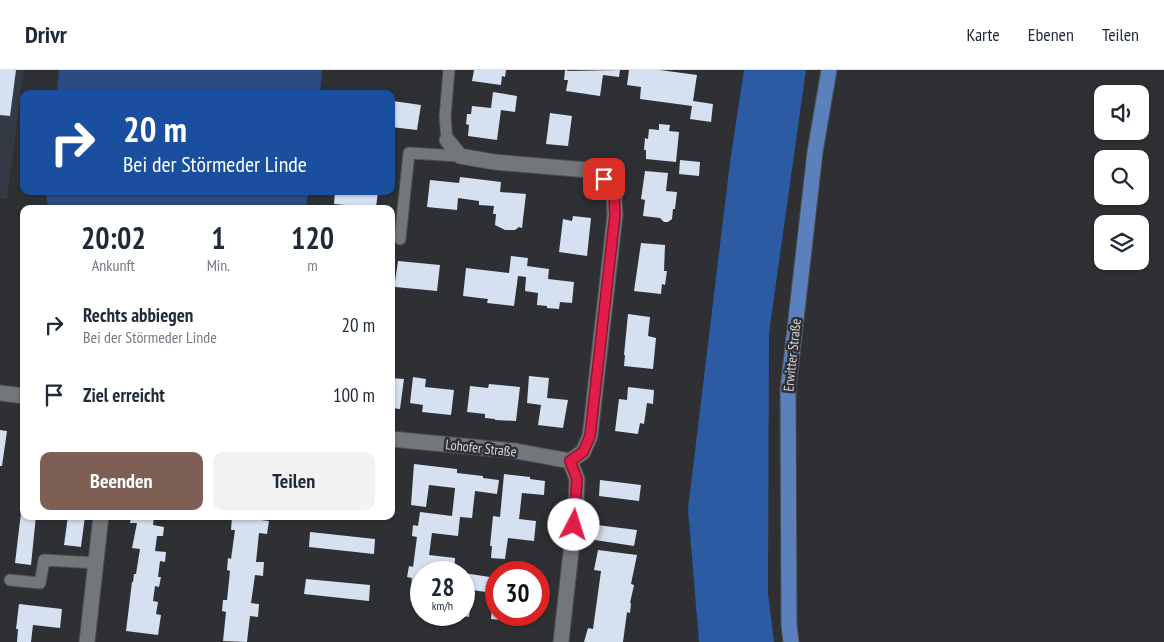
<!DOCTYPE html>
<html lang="de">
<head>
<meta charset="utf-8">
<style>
	:root { --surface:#fff; --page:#f2f2f3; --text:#1f2937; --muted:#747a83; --line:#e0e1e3; --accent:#7d5f54 }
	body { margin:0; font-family:"PT Sans Narrow",sans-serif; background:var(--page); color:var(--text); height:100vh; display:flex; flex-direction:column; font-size:19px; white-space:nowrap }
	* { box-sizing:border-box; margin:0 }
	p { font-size:16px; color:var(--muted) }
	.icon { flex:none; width:28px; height:28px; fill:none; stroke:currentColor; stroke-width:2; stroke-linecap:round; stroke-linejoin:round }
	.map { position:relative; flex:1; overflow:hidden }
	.panel { position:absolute; left:20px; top:135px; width:375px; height:315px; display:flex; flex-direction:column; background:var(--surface); border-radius:10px; box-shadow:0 1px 4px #0004 }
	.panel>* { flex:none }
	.guide { position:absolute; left:20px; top:20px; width:375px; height:105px; border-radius:10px; box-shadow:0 1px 4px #0004; background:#1a4fa0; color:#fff; overflow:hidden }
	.fabs { position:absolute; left:1094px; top:15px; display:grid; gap:10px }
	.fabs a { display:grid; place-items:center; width:55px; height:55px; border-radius:10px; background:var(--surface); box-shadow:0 1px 4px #0004; font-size:25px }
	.speed { position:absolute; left:410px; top:491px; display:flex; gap:10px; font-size:25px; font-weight:700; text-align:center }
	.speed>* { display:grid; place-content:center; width:65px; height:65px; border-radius:50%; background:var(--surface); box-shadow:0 1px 4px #0004; line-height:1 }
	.speed small { font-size:12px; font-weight:400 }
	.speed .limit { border:8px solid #d22; background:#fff; color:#111 }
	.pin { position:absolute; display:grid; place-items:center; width:42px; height:42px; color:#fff; margin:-21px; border-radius:10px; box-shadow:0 2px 8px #0006 }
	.me { position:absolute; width:55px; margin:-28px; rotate:5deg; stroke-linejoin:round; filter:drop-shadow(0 0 4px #0008) }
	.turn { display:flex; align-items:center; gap:18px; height:105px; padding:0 20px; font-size:22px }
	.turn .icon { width:65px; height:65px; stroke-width:2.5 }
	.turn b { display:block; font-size:35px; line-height:42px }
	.eta { display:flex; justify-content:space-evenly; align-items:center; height:85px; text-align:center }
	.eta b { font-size:30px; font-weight:700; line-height:35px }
	.action { display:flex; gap:10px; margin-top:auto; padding:10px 20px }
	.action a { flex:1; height:58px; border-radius:10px; background:var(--accent); color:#fff; font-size:20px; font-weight:700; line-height:58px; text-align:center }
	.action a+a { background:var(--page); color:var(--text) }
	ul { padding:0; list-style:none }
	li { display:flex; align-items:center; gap:15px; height:70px; padding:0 20px }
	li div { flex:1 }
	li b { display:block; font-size:19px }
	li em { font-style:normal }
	header { display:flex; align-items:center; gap:30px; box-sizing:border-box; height:70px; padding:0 25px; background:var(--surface); border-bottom:1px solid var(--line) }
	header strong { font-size:24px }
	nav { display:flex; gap:28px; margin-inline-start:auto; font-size:18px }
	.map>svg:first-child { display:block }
	.built { fill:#343a43 }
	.green { fill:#2a4c83 }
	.forest { fill:#2c5aa3 }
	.building { fill:#d5e0f1 }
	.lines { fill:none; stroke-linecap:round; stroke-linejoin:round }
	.service-casing { stroke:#4c4e51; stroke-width:13 }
	.minor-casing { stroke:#4c4e51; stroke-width:17 }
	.primary-casing { stroke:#4c4e51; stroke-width:17 }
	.service { stroke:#73767a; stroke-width:11 }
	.minor { stroke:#73767a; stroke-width:15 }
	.primary { stroke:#5b81bc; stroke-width:15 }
	.route-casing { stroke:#92132f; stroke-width:12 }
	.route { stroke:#e11d48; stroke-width:9 }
	.labels { text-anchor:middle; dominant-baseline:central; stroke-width:5; stroke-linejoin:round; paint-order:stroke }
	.street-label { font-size:14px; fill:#d7d9db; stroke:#2e3034 }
</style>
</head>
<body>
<header>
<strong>Drivr</strong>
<nav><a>Karte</a><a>Ebenen</a><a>Teilen</a></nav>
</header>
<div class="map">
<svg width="1164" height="572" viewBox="0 0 1164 572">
	<rect width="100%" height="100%" fill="#2e3034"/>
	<!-- built -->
	<path class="built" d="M0,0H24L7,129L0,128Z"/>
	<!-- green -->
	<g class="green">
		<path d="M59,0H322L320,24H57Z"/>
		<path d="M46,121H308L306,139H48Z"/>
	</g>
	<!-- forest -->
	<path class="forest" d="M744,0H806L769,263L768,524L774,572H699L688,439L730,92Z"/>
	<!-- building -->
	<g class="building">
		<path d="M0,0H16L10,46L0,45Z"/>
		<path d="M474,0H506L505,7L502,6L501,15L472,11Z"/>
		<path d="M565,0L569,1L620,0L619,7L603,5L600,26L566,21L568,10H564Z"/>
		<path d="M629,0H660L697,5L693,31L713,34L711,52L690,49L692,36L640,29L641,17L627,15Z"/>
		<path d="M493,22L517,26L515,42L501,40L497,70L468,66L469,55L466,54L467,44H471L472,36L491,38Z"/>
		<path d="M393,31L421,35L417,60L391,57Z"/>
		<path d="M550,43L572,46L568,76L546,74Z"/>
		<path d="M659,54L670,55L669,61L679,62L676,92L646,89V80H644L645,68L648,69L649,59L659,60Z"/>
		<path d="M680,90L700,92L699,106L679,104Z"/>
		<path d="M645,101L668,103L666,121L677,122L675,139H673L672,149L668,152H664L660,148L643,146L645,130L641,129Z"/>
		<path d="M460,107L501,112L500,122L526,124L522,158L519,157L515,160H505L495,155L496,144H493L494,136L479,135V131L458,128L457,140L427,137L430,110L459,113Z"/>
		<path d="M335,121H378L376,138L334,134Z"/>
		<path d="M573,146L591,148L587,186L559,182L563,149L572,151Z"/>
		<path d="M641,173L665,175L664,201H667L665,215L662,214L661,224L634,221Z"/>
		<path d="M511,186L528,188L527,196L549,199L548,209L574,212L572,233L560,232L559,239L547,238V236L537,235L538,223L525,221L526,207L518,206L514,236L487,233L488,229L463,226L466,198L509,203Z"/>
		<path d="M398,191L440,195L437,221L395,217L391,238V210L395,211Z"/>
		<path d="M628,244L650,247L648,266L656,268L653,299L624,296L625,285H624Z"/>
		<path d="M529,306L549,308L547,328L568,330L563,358L538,355L541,335L527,333Z"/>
		<path d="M413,307L426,309L425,317L454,320L451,345L422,342L423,335L410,333Z"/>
		<path d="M391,308L404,309L400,339L391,338Z"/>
		<path d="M489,314L520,317L516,351L495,350V349L485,348V344L467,342L470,316L488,318Z"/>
		<path d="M628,317L654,320L653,334L647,333L644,354L640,353L638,364L615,361L619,329L627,330Z"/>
		<path d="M0,360L7,361L2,396H0Z"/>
		<path d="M414,394L457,399V403L483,406V408L499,410L497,424L475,421L472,448L460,447L458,466L432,463L429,485L455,488L454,502H421V527L410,525L412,508L407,507L409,496L413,497L417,467L412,466L413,455L418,456L420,442L452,446L455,418L429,415L426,437L411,435Z"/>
		<path d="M504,404L530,407V409L545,411L544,425L522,423L519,449L536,451L534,471L508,468L505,489L491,488L492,476H490L493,446L500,447Z"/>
		<path d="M600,410L641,415L639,431L599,426Z"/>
		<path d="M23,426L24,446H36L31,495L15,493Z"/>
		<path d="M68,446H85L81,477L64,475Z"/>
		<path d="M131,446H154L153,455L164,457L163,466H157L155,481L166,482L165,492L160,491L158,507H161L159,517L155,516L153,531L158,532L156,544L161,545L158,565L126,561L132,512H133L134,504H136L140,479L132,478L137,453H130Z"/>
		<path d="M232,446L269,451L267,464L259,463L256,492H264L263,506L255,505L251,533L259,534L258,547L250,546L247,572L223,571L226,542L222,541L223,530H227L230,501L227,500L228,488L231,489L235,460H231Z"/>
		<path d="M597,455L637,460L634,476L595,470Z"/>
		<path d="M310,462L375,469L374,484L309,477Z"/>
		<path d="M598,480L637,485L631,514L634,515L630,533H631L630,543L627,542L623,572H584L588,558L593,559L601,501L594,500Z"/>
		<path d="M464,503L496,508V545H511L510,551L491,549L493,523L472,520L469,547L464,546Z"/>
		<path d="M306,509L370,515L369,531L304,524Z"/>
		<path d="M19,534L62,539L60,558L33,555L31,572H17L18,559H16Z"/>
	</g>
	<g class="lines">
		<!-- service casing -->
		<g class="service-casing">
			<g id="service">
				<path d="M447,70L445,47L449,0"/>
				<path d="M400,169L409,83L460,86"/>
				<path d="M10,510L40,513L44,490L96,493"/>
			</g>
		</g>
		<!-- minor casing -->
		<g class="minor-casing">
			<g id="minor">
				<path d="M447,70L460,86L494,92L588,100L604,109L614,125L615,145L590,366L583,382L570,391"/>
				<path d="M0,323L24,326"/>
				<path d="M391,369L516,381L570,391"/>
				<path d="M87,572L101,446"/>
				<path d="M561,572L576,436L577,409L570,391"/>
			</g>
		</g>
		<!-- primary casing -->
		<g class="primary-casing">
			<path id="primary" d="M791,572L789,555L788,320L815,82L829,0"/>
		</g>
		<!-- service -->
		<use href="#service" class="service"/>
		<!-- minor -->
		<use href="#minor" class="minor"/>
		<!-- primary -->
		<use href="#primary" class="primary"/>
	</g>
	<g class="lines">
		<!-- route casing -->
		<g class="route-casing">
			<path id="route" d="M574,455L577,409L570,391L583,382L590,366L615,145L614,125L604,109"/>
		</g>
		<!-- route -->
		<use href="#route" class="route"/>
	</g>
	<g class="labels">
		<!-- street labels -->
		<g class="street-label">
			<text transform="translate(792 285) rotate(-84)">Erwitter Straße</text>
			<text transform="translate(481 378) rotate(6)">Lohofer Straße</text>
		</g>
	</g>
</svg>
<div class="fabs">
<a><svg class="icon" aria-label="sound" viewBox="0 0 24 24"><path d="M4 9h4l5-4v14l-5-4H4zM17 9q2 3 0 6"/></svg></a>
<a><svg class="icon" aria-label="search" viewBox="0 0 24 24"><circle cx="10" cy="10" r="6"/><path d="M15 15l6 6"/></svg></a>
<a><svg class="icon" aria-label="layers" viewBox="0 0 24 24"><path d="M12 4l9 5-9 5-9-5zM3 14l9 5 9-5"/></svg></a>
</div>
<div class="speed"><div>28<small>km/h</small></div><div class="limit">30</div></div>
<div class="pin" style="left:604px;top:109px;background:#d93025"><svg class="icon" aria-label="arrive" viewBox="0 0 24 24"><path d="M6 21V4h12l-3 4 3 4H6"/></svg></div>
<svg class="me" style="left:574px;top:455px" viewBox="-20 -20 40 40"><circle r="19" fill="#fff"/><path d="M0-13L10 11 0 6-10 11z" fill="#e11d48"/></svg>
<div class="guide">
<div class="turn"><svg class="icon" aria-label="right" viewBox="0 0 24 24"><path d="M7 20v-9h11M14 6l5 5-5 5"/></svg><div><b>20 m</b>Bei der Störmeder Linde</div></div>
</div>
<section class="panel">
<div class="eta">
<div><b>20:02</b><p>Ankunft</p></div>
<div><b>1</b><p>Min.</p></div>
<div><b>120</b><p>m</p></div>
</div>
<ul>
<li><svg class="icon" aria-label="right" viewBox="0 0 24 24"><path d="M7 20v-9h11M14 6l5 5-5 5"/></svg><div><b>Rechts abbiegen</b><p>Bei der Störmeder Linde</p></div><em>20 m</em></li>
<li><svg class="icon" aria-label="arrive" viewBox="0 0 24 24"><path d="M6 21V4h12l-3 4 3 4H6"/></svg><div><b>Ziel erreicht</b></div><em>100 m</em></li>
</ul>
<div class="action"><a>Beenden</a><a>Teilen</a></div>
</section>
</div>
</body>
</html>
